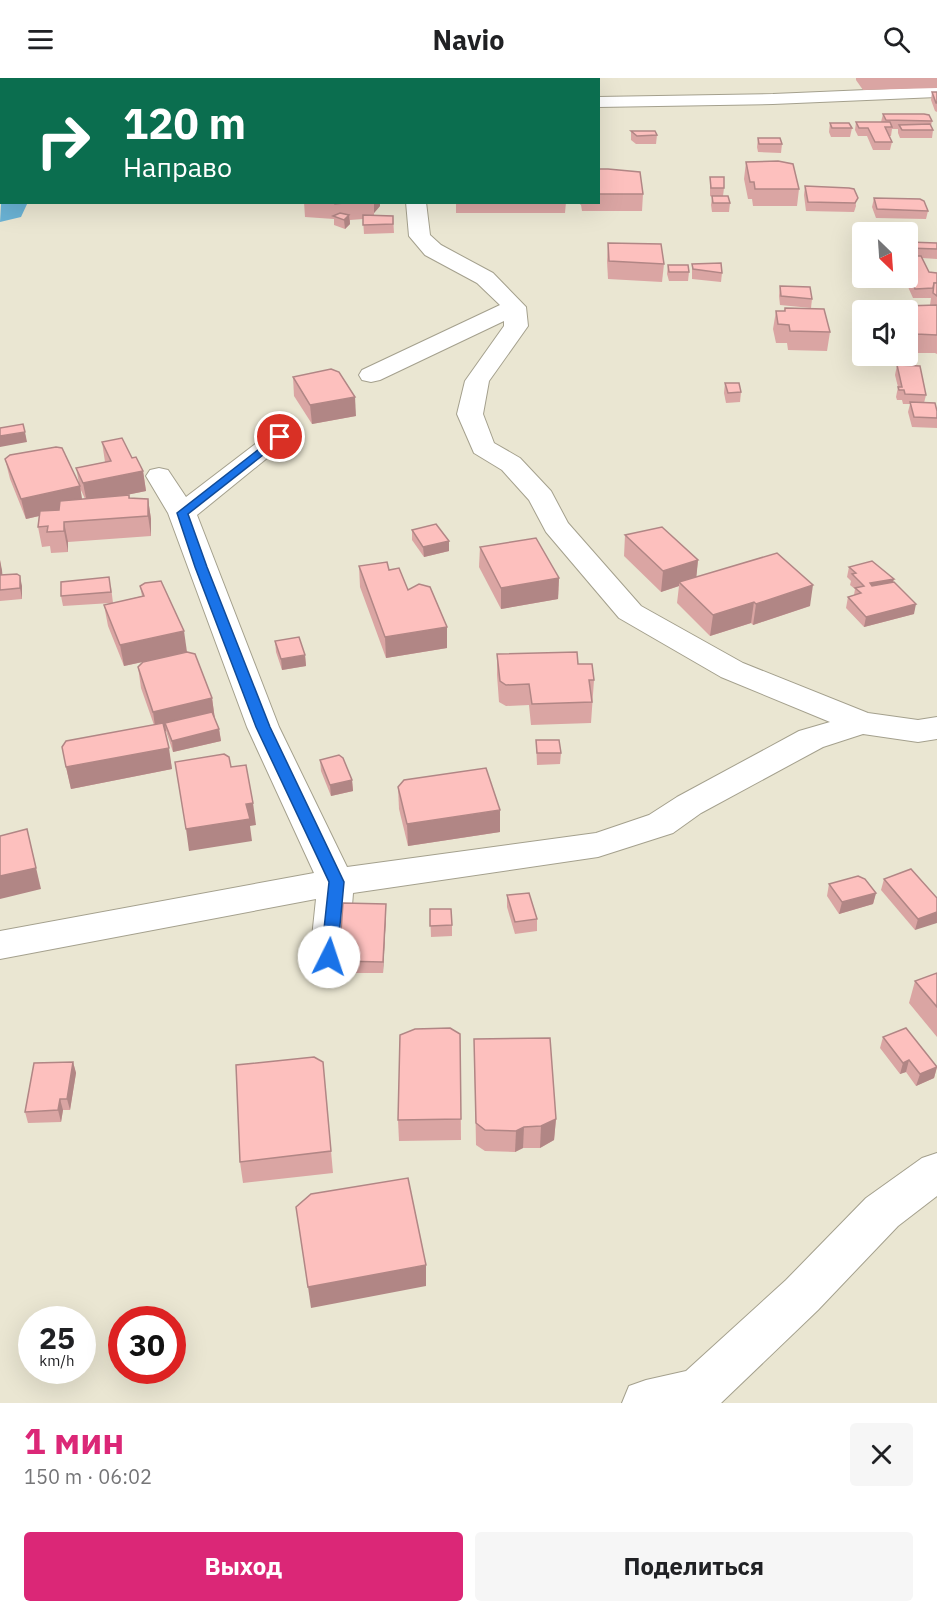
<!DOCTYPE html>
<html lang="ru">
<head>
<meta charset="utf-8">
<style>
	:root { --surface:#fff; --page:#f6f6f6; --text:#202124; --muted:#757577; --accent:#db2777 }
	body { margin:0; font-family:"IBM Plex Sans",sans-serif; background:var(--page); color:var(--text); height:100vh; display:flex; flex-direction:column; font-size:22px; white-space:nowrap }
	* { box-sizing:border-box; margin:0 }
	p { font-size:20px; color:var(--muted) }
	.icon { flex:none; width:33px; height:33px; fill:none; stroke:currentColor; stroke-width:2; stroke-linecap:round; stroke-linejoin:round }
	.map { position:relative; height:1325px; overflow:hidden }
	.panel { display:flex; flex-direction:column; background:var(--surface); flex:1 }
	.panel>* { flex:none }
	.banner { position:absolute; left:0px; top:0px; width:600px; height:126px; box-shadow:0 6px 24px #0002; background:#0b6e4f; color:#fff; overflow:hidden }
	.needle { width:39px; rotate:155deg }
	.tools { position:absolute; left:852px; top:144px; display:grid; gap:12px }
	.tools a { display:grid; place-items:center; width:66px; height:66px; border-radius:6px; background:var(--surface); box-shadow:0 6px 24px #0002; font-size:30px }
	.speed { position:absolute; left:18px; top:1228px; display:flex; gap:12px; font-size:30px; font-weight:700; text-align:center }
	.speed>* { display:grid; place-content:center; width:78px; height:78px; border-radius:50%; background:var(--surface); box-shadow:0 6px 24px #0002; line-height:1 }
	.speed small { font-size:15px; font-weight:400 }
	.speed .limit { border:9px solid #d22; background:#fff; color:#111 }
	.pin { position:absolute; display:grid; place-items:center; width:51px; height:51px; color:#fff; margin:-26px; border:3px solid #fff; border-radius:50%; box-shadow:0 2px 6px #0007 }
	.me { position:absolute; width:66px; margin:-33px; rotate:4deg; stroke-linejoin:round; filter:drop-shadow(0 0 4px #0008) }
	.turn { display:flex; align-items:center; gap:21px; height:126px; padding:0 24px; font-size:27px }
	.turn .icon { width:78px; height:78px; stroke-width:2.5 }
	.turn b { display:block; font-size:42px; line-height:51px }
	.round { display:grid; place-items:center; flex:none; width:63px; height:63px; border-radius:6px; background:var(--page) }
	.summary { display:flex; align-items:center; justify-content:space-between; height:102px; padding:0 24px }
	h1 { font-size:36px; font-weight:800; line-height:45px; color:var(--accent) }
	.action { display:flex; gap:12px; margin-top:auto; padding:12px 24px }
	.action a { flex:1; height:69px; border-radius:6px; background:var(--accent); color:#fff; font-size:24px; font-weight:800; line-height:69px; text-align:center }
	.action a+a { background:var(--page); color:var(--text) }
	header { display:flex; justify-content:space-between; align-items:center; height:78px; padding:0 24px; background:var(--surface); font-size:27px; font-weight:800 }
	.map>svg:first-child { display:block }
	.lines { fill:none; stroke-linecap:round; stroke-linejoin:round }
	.river { fill:#6ab2d4; fill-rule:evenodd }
	.minor-casing { stroke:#a4a08d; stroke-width:2 }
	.minor { fill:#fff; fill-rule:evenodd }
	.wall { fill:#daa5a3 }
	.shaded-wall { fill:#b18685 }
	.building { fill:#fdc0be; stroke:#b18685; stroke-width:1.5 }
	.route { fill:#1a73e8; stroke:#114b97; stroke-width:1.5 }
</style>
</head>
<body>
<header><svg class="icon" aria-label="menu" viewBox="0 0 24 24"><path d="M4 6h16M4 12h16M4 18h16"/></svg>Navio<svg class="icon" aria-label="search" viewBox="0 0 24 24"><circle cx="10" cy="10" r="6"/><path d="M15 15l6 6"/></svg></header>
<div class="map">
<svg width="937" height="1325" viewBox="0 0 937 1325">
	<rect width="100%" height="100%" fill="#eae6d2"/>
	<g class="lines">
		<!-- river -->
		<g class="river">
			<path d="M26,0H66L67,2H26Z"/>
			<path d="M0,52H2L0,79Z"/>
			<path d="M2,110V124H28L21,139L0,144Z"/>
		</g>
		<!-- minor casing -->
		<g class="minor-casing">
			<g id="minor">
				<rect x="392" y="0" width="18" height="2"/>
				<path d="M937,9V19L773,26L598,29V19L773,16Z"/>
				<path d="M406,124H426L430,157L441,167L493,195L526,229L528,248L489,303L483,336L494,365L520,380L551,413L568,445L641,528L743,585L868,635L918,642L937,639V661L918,664L863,656L823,669L701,735L673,755L598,779L353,815L348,879L342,889L329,893L316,889L310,879L316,821L0,881V853L314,795L247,649L168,435L146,398L150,392L159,390L168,392L186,419L271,354L280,351L289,354L293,359L197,437L279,649L347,789L596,755L649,737L677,719L799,653L830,644L721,599L619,540L546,454L529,422L502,392L474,375L457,336L465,303L504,248V243L380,302L371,304L362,302L359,297L362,292L500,227L477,205L425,177L409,158Z"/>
				<path d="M937,1075V1118L898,1148L818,1232L721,1325H622L629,1308L646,1302L686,1293L786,1202L866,1120L922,1080Z"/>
			</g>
		</g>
		<!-- minor -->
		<use href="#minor" class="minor"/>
	</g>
	<!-- wall -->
	<g class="wall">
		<rect x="474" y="0" width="44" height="1"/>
		<path d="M856,0H937V10L863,12L856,2Z"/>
		<path d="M932,14H937V34L935,33L931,22Z"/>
		<path d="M883,36L932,43L931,48L933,52L932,60H900L898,55V51H892L891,58H889L892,64L890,72H873L867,58H858L855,52L856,44H881Z"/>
		<path d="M830,45L852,50L850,59H831L829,54Z"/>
		<path d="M631,53L657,57L656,66H636L631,62Z"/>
		<path d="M758,60L782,66L781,75L758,74L757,69Z"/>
		<path d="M746,84L799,111L797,128H753L752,121H748L744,101Z"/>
		<path d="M598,91L643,116L642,133H582L581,127L577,124H598Z"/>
		<path d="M710,99L724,110L723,118L730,125L729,134H712L711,127L712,119L710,118Z"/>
		<path d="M805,108L854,111L856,128L854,134L806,133L804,117Z"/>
		<path d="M874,120L928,133L926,141L876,140L872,129Z"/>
		<path d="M304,124H380V128L374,135V137L393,138L394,155L364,156L363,141L350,142V146L345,151L334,147V141L305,139Z"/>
		<path d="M456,124H566L565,135H456Z"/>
		<path d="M908,164L937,165V181L922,180L929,194L937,195V276L935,275H913L908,274V232H904L905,228L930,227L931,220H913L904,200H908Z"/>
		<path d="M608,165L664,186L662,204L608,201L607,183Z"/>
		<path d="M692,186L722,195L721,204L692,201Z"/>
		<path d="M668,187L689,194L688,203H669L667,196Z"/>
		<path d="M780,208L812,221L811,230L780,227L779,218Z"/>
		<path d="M785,230L830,254L827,273L788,272L787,265H776L773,251L776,233H784Z"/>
		<path d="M897,287L926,317L924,325L937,333V350L912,349L908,334L910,326H903L902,322H897L896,319L898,309L895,297Z"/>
		<path d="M293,299L356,338L312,346L294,318Z"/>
		<path d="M725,305L741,314L740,324L726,325L724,315Z"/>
		<path d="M102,364L132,380L143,393L146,413L121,418L129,417L130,420L148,421L151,441V458L68,464V474L51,475L50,468L42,469L38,449L39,438L26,441L10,401L5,381L80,408L82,421H85L80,410L76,390L105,384Z"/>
		<path d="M412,452L449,473L424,479L412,462Z"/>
		<path d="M625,457L698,482L696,499L810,528L753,547L751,545L710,558L677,525L679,508L661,514L624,478Z"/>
		<path d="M480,469L559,500L558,521L501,531L479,489Z"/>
		<path d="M0,482L2,497L22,508V521L0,523Z"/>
		<path d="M359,488L389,492L408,512L447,549V570L386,580L360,509Z"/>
		<path d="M849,489L893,504L914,536L864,549L846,530L848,519L854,517L855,511L850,507L851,503L847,499Z"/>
		<path d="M140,508L187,574L212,620L215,641L219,651L221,663L173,674L166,653H165L172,691L71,711L66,689L154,647L141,610L138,589L143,584L124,588L108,548L104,527L111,525L63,528L61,518L111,509L113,525L142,518Z"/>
		<path d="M275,563L305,577L306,588L282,592L276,574Z"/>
		<path d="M497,576L578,586L594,602L591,645L531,647L529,627L506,628L499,624L497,597Z"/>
		<path d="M536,662L561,675L560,686L537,687Z"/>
		<path d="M320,682L352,702L353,713L331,718L321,693Z"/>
		<path d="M398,709L500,754L408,768L399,731Z"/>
		<path d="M884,801L937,820L915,852L881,812Z"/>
		<path d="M829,806L876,815L873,826L839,836L827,818Z"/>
		<path d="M507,817L537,841V853L515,856L507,829Z"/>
		<path d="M430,831L452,847V858L431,859Z"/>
		<path d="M386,837L383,895H340L339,883Z"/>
		<path d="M937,895V959L909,925L915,903Z"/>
		<path d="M460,956L461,1062L399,1063L398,1042Z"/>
		<path d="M883,959L937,989L934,1000L916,1008L906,994L900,996L880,970Z"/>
		<path d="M474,961L556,1041L554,1062L540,1070H523L515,1074L485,1073L476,1067Z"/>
		<path d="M73,984L76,995L70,1032H63L61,1044L28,1045L25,1034Z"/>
		<path d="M323,984L333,1095L243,1105L240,1084Z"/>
	</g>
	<!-- shaded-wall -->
	<g class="shaded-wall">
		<path d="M374,124H380V128L374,135Z"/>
		<path d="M349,137L350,146L345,151L344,142Z"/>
		<path d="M355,319L356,338L312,346L310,327Z"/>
		<path d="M25,354L27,364L0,369V358Z"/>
		<path d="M143,393L146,413L87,425L83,405Z"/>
		<path d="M80,408L83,428L26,441L21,421Z"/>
		<path d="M148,421L151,441V458L148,438Z"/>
		<path d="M64,444L68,464V474L64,453Z"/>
		<path d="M449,463V473L424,479L423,469Z"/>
		<path d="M0,482L2,492L3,503H0Z"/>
		<path d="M698,482L696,503L679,504V508L661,514L663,493Z"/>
		<path d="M20,498L22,508V521L20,510Z"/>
		<path d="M559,500L558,521L501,531V510Z"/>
		<path d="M894,501L891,512L868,516L870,505Z"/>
		<path d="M813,507L810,528L753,547L756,526Z"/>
		<path d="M754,524L751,545L710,558L713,537Z"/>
		<path d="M916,526L914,536L864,549L866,539Z"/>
		<path d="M447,549V570L386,580L385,559Z"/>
		<path d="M184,553L187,574L124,588L120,567Z"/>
		<path d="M305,577L306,588L282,592L281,581Z"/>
		<path d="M212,620L215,642L165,645L166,653L156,655L153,634Z"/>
		<path d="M219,651L221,663L173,674L172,663Z"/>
		<path d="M169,670L172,691L71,711L66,689Z"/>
		<path d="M352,702L353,713L331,718L330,707Z"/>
		<path d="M253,725L256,747L250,748L252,763L189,773L186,751L246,726Z"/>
		<path d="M500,732V754L408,768L407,746Z"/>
		<path d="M27,751L41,811L0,821V798Z"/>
		<path d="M876,815L873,826L839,836L842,824Z"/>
		<path d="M386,826V837L383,895V884Z"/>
		<path d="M937,834V845L915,852L918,841Z"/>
		<path d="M909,982L906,994L900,996L903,985Z"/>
		<path d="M73,984L76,995L70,1032L67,1021Z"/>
		<path d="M937,989L934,1000L916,1008L920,996Z"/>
		<path d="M60,1021L63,1032L61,1044L58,1032Z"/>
		<path d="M556,1041L554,1062L540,1070L541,1048Z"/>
		<path d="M524,1049L523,1070L515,1074L516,1053Z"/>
		<path d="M426,1187V1208L311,1230L308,1209Z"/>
	</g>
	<!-- building -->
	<g class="building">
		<path d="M248,0H321V2H247Z"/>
		<path d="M350,0H387V2H353V0Z"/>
		<path d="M932,14H937V25H936Z"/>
		<path d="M883,36H924L929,37L932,43L886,42Z"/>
		<path d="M856,44H890L892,49H885L892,64H875L868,50H859Z"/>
		<path d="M830,45H849L852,50H832Z"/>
		<path d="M930,46L933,52H902L899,47Z"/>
		<path d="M631,53H655L657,57L637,58Z"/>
		<path d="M758,60H780L782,66H759Z"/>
		<path d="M778,83L793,86L799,111H755L754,104H750L746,84Z"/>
		<path d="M598,91H608L640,94L643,116H598Z"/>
		<path d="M710,99H724V110H711Z"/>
		<path d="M805,108L849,110L854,111L858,120L855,125L808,124Z"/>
		<path d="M712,118H728L730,125H713Z"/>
		<path d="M874,120L920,121L924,123L928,133L877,131Z"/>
		<path d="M335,124H354L335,126Z"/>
		<path d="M340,135L349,137L344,142L333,138Z"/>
		<path d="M363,137L393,138V146L363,147Z"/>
		<path d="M908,164L937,165V171L908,170Z"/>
		<path d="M608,165L661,166L664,186L609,183Z"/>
		<path d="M908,178H921L929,194L937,195V205H934L933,210L915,211L908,194Z"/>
		<path d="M721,185L722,195L693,191L692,186Z"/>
		<path d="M668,187H688L689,194H669Z"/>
		<path d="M934,205H937V218L933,215Z"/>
		<path d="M780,208L810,209L812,221L781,218Z"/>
		<path d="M937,227V257L916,256L908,254V232L905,228Z"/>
		<path d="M785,230L824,231L830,254L790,253L789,247L778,246L776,233H785Z"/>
		<path d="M897,287L920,288L926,317L905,316L904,312H899L898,309H902Z"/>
		<path d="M331,291L339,294L355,319L310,327L293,299Z"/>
		<path d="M725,305H739L741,314L728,315Z"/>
		<path d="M910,324L935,325L937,333V340L914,339Z"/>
		<path d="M23,346L25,354L0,358V350Z"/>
		<path d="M122,360L132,380L136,379L143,393L83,405L76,390L111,383L102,364Z"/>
		<path d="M56,369L62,370L80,408L21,421L5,381L10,377Z"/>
		<path d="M129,417V420L148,421V438L64,444V453L47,454L48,448L38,449L40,433L59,432L60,423Z"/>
		<path d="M436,446L449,463L423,469L412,452Z"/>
		<path d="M662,449L698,482L663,493L625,457Z"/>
		<path d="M536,460L559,500L501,510L480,469Z"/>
		<path d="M777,475L813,507L756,526L754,524L713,537L679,504Z"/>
		<path d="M872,483L894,501L870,505L872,508L894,504L916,526L866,539L848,519L861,515L855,510L864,508L852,496L856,495L849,489Z"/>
		<path d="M387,484L389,492L399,490L408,512L419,506L430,509L447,549L385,559L359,488Z"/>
		<path d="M17,496L20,498V510L0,512V497Z"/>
		<path d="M109,499L111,514L61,518V504Z"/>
		<path d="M161,503L184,553L120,567L104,527L144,518L140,508L145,505Z"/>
		<path d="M299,559L305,577L281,581L275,563Z"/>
		<path d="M187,574L195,576L212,620L153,634L138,589L143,584Z"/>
		<path d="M577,574L578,586H592L594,602H589L592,624L532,626L529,606L506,607L500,603L497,576Z"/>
		<path d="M212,634L219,651L172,663L165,645Z"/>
		<path d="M163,645L169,670L66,689L62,669L66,663Z"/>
		<path d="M536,662H559L561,675H537Z"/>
		<path d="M224,676L229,679L231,689L246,687L253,725L246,726L250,741L186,751L175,684Z"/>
		<path d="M339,677L343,680L352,702L330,707L320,682Z"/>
		<path d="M486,690L500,732L407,746L398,709L404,702Z"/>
		<path d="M27,751L36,790L0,798V758Z"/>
		<path d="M911,791L937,820V834L918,841L884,801Z"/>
		<path d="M858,798L865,801L876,815L842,824L829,806Z"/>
		<path d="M529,815L537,841L515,844L507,817Z"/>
		<path d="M343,825L386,826L383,884L339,883Z"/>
		<path d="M430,831H451L452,847L430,848Z"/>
		<path d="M937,895V929L915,903Z"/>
		<path d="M450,950L460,956L461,1041L398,1042L400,957L415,951Z"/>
		<path d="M906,950L937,989L920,996L909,982L903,985L883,959Z"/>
		<path d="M550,960L556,1041L541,1048L524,1049L516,1053L485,1052L476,1045L474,961Z"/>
		<path d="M314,979L323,984L331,1073L240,1084L236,987Z"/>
		<path d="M73,984L67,1021H60L58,1032L25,1034L34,985Z"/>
		<path d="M408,1100L426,1187L308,1209L296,1129L311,1116Z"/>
	</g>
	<!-- route -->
	<path class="route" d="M277,357L286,359L188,436L207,489L270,649L344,804L337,879L329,885L321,879L329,804L256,649L195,489L177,435Z"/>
</svg>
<div class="tools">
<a><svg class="needle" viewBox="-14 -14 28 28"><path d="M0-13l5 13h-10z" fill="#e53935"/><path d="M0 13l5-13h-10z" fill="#757577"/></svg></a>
<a><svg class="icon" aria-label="sound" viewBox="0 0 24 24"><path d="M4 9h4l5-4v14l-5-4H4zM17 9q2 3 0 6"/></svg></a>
</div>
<div class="speed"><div>25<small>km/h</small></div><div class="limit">30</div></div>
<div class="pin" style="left:280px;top:359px;background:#d93025"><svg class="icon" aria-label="arrive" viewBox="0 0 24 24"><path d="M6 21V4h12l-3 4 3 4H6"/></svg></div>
<svg class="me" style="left:329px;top:879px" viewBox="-20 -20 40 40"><circle r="19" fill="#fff"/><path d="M0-13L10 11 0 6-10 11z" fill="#1a73e8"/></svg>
<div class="banner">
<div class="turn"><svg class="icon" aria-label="right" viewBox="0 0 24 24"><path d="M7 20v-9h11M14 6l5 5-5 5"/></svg><div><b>120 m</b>Направо</div></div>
</div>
</div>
<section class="panel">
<div class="summary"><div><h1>1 мин</h1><p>150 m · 06:02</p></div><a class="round"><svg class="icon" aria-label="close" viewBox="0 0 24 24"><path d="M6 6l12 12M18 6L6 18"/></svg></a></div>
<div class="action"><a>Выход</a><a>Поделиться</a></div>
</section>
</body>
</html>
